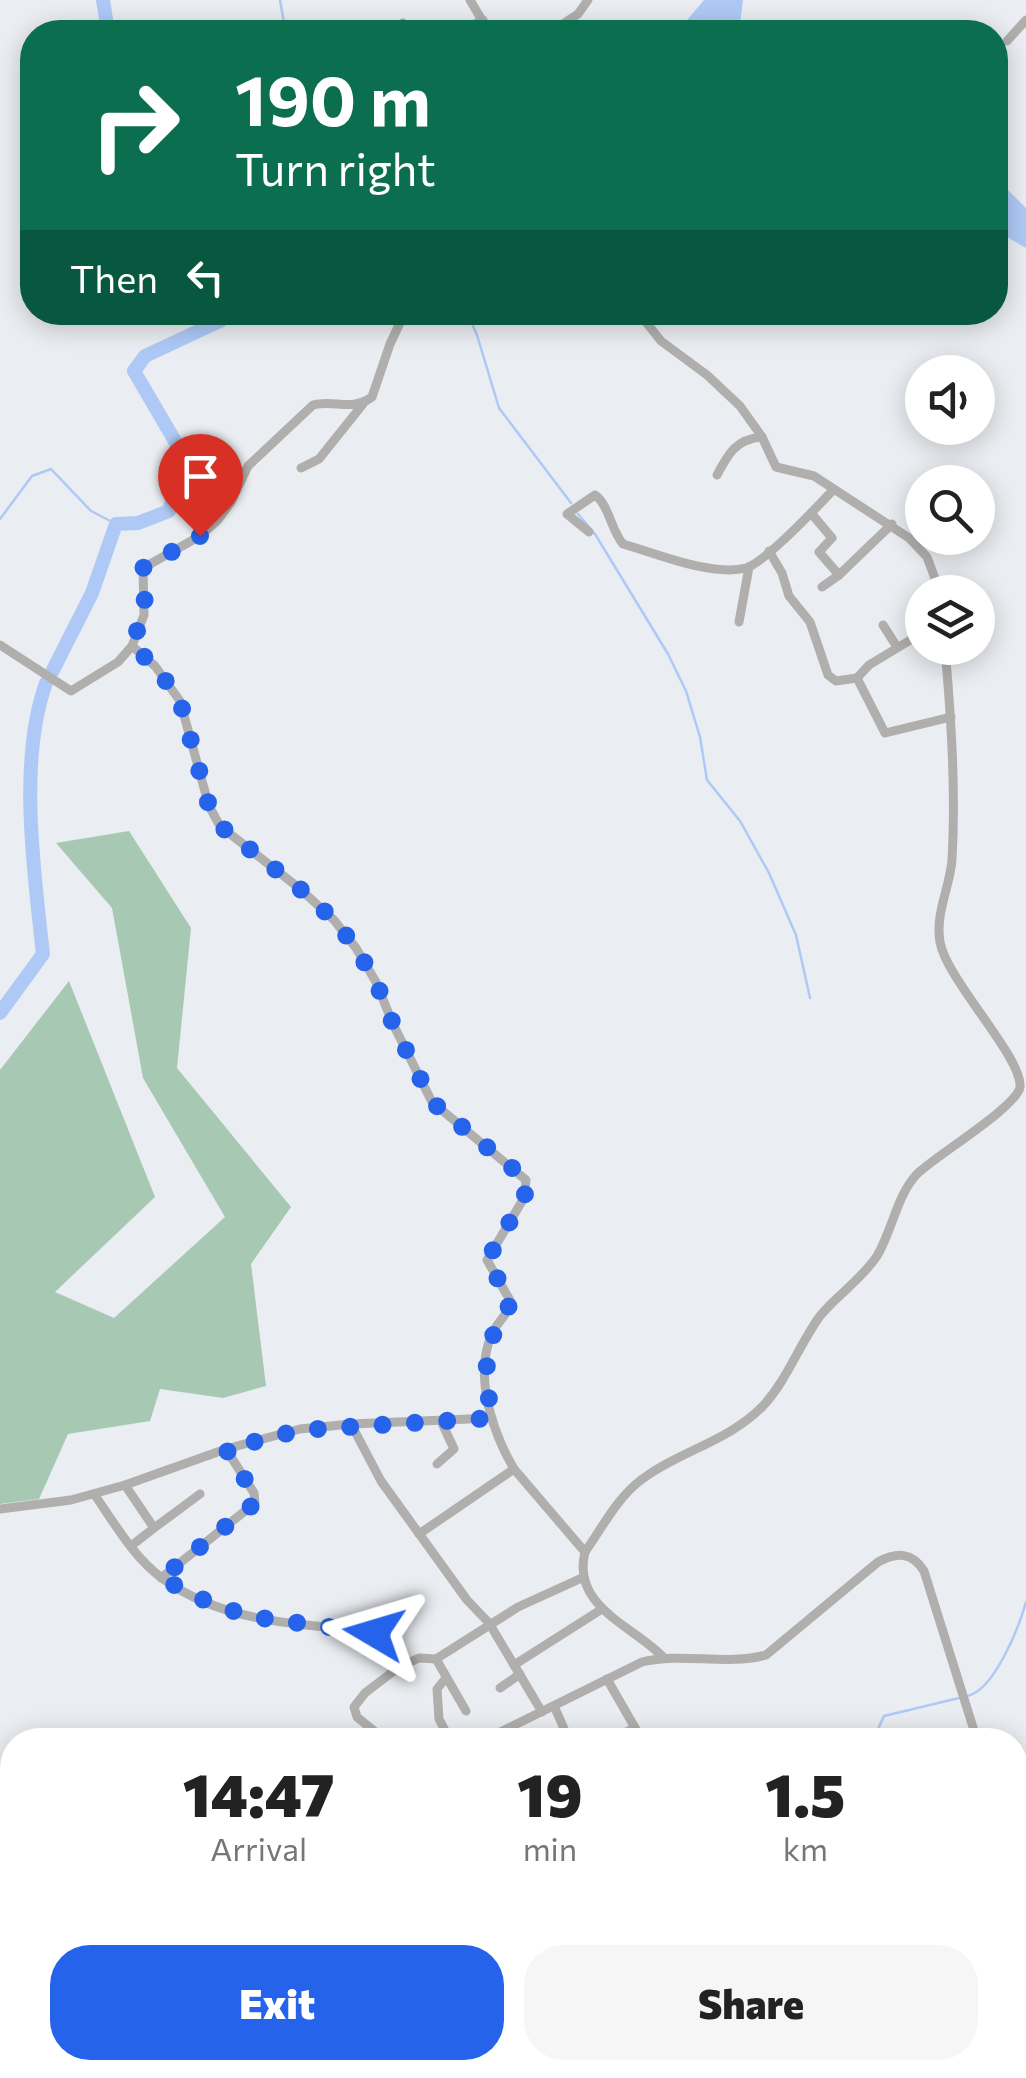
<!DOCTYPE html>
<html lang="en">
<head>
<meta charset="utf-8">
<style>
	:root { --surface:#fff; --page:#f6f6f6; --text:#222; --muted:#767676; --accent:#2563eb }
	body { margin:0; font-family:Commissioner,sans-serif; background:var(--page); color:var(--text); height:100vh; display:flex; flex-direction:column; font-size:38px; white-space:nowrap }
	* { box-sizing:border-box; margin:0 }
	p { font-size:32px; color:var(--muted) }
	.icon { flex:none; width:55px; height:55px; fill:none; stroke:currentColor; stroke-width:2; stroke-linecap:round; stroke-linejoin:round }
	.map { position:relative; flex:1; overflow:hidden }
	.side { position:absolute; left:0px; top:1728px; width:1028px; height:352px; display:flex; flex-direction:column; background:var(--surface); border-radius:40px 40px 0 0; box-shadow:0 5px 25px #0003 }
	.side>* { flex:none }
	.banner { position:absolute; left:20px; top:20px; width:988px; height:305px; border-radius:40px; box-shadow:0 5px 25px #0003; background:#0b6e4f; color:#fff; overflow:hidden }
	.tools { position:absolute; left:905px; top:355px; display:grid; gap:20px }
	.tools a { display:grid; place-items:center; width:90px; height:90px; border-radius:50%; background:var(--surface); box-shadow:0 5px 25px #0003; font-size:50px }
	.pin { position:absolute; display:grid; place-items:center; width:85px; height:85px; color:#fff; margin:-102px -42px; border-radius:50% 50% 50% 0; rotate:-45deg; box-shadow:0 0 10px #0007 }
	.pin .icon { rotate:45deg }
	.me { position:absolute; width:110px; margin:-55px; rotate:277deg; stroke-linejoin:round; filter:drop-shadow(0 0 8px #0008) }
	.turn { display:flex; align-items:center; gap:35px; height:210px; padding:0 50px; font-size:45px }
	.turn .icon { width:130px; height:130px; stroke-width:2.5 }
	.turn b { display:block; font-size:70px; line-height:85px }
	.then { display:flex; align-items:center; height:95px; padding:0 50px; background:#0003; gap:20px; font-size:38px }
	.eta { display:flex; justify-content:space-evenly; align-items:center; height:170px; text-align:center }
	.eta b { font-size:60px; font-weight:800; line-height:70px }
	.button { display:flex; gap:20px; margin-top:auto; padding:20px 50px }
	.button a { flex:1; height:115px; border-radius:40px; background:var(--accent); color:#fff; font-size:40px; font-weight:800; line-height:115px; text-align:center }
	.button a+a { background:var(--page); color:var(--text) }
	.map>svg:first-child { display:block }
	.green { fill:#a7c9b4 }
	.water { fill:#afc9f6 }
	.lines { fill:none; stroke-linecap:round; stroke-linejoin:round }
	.stream { stroke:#afc9f6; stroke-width:2.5 }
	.river { stroke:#afc9f6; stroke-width:14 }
	.minor { stroke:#b1aeae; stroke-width:9 }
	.route { stroke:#2563eb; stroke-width:18; stroke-dasharray:0 32.4 }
</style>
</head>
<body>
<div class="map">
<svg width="1026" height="2078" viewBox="0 0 1026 2078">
	<rect width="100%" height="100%" fill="#eaedf1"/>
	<!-- green -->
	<path class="green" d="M129,831L191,928L177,1068L291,1207L251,1264L266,1386L223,1398L160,1389L150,1421L68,1434L39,1499L0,1504V1070L69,981L155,1197L55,1292L114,1318L225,1217L143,1078L112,908L56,843Z"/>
	<!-- water -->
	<g class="water">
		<path d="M704,0H743L739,32H677Z"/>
		<path d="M995,177L1026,208V248L995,230Z"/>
	</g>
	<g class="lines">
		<!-- stream -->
		<g class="stream">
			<path d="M280,0L284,23L291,32"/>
			<path d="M467,312L477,335L499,408L571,503"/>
			<path d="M578,514L595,534L668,654L686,691L700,737L707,780L740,821L769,873L796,935L810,998"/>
			<path d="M0,519L32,476L51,469L91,511L116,524"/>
			<path d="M967,1696C994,1691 1019,1627 1026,1602"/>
			<path d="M873,1740L884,1716L959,1698"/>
			<path d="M360,2078L361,2068"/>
			<path d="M550,2078L560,2068"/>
		</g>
		<!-- river -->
		<g class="river">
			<path d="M103,0L108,32"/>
			<path d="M52,672L92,593L116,524L138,523L169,511L186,460L134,371L145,356L220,321L210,312"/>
			<path d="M0,1013L43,954C34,872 18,761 46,683"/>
		</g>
		<!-- minor -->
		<g class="minor">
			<path d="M470,0L489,32"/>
			<path d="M403,23L415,32"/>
			<path d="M457,32L483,20"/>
			<path d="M551,32L578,14L588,0"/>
			<path d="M1007,41L1026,20"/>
			<path d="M638,312L661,341L707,375L740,406L762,437L776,467L814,476L909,538L927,557L940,592"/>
			<path d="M301,468L319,459L363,404"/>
			<path d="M717,475C728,454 736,439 762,437"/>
			<path d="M811,513L832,538L819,552L839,575"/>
			<path d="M589,532L567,514L595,495C609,505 611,530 623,544C655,553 712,577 746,568C767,561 817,507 834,489"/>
			<path d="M769,551L782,573L789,596L810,622L828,675L836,681L857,678"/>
			<path d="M822,587L839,575L892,524"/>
			<path d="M739,622L749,567"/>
			<path d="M883,625L897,647"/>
			<path d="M922,633L869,665L857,678L885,733L951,717"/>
			<path d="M0,645L71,691L118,662L132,646L144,615L143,568L200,536L217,521L231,502L248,466L313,405C334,399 351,412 372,397L390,344L405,312"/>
			<path d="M132,646L155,666L180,701L209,806L220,826L299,888L334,920L356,948L376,982L393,1024L432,1102L526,1180L524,1198L487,1260L511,1302C508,1315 496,1323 491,1336C474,1378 493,1433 514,1469"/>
			<path d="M351,1424L492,1418"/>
			<path d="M437,1464L454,1449L441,1421"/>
			<path d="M125,1485L154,1528L200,1494"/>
			<path d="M94,1494C114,1522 133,1557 162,1578C221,1622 299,1625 369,1630L383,1640L399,1667L419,1658L436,1659"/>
			<path d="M0,1509L71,1500L125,1485L226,1449L300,1429L351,1424L381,1481L467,1600L489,1623L542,1712"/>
			<path d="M419,1534L514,1469L585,1552C571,1607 634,1626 664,1658"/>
			<path d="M131,1546L154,1528"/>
			<path d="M585,1552C602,1528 617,1498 641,1480C679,1451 728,1442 763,1406C787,1380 799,1345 820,1316C837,1295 862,1279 877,1256C892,1231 897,1195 917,1174C935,1156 1017,1107 1020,1087C1023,1058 946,979 940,942C935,913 950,887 952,860C956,790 951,717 945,648"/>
			<path d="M161,1578L255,1503L254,1493L226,1449"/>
			<path d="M514,1665L602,1609"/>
			<path d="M446,1678L437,1689L439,1719L450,1740"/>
			<path d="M607,1679L642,1740"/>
			<path d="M500,1688L520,1674"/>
			<path d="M554,1706L569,1740"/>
			<path d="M466,1711L436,1659L518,1607L584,1577"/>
			<path d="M385,1740L357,1717L354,1707L365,1693L399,1667"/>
			<path d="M484,1740L642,1662C683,1652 725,1666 766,1655L878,1562C897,1552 912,1552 924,1571L977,1740"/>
			<path d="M608,1740L635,1728"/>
			<path d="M1015,1793L1026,1801"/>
			<path d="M0,1838L12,1842"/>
			<path d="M0,2017L12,2034"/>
			<path d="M0,2048L12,2040"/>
			<path d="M1015,2066L1020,2078"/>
			<path d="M731,2068L740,2078"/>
		</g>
	</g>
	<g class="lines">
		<!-- route -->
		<path class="route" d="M200,536L143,568L145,607L132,646L155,666L180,701L209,806L220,826L299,888L334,920L356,948L376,982L393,1024L432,1102L522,1176L527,1186L524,1198L487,1260L511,1302L488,1345L486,1380L492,1418L300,1430L226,1449L254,1494L255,1503L161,1578L199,1598L247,1616L374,1633"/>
	</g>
</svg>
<div class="tools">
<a><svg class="icon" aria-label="sound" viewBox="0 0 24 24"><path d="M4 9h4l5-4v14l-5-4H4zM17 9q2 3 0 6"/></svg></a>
<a><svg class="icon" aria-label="search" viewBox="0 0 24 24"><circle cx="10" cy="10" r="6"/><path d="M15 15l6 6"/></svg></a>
<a><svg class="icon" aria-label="layers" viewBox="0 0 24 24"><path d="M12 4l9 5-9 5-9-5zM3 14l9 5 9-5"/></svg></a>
</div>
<div class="pin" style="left:200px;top:536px;background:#d93025"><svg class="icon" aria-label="arrive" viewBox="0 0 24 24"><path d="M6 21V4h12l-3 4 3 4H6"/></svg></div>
<svg class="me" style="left:374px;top:1633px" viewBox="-20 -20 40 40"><path d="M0-17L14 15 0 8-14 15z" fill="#2563eb" stroke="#fff" stroke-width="4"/></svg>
<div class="banner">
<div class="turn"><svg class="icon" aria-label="right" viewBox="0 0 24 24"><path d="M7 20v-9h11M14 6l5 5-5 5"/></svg><div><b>190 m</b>Turn right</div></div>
<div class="then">Then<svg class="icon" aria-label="left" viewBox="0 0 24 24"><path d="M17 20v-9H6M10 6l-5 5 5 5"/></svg></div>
</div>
<section class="side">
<div class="eta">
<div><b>14:47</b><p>Arrival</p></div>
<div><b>19</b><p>min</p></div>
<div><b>1.5</b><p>km</p></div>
</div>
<div class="button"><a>Exit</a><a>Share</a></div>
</section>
</div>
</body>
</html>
